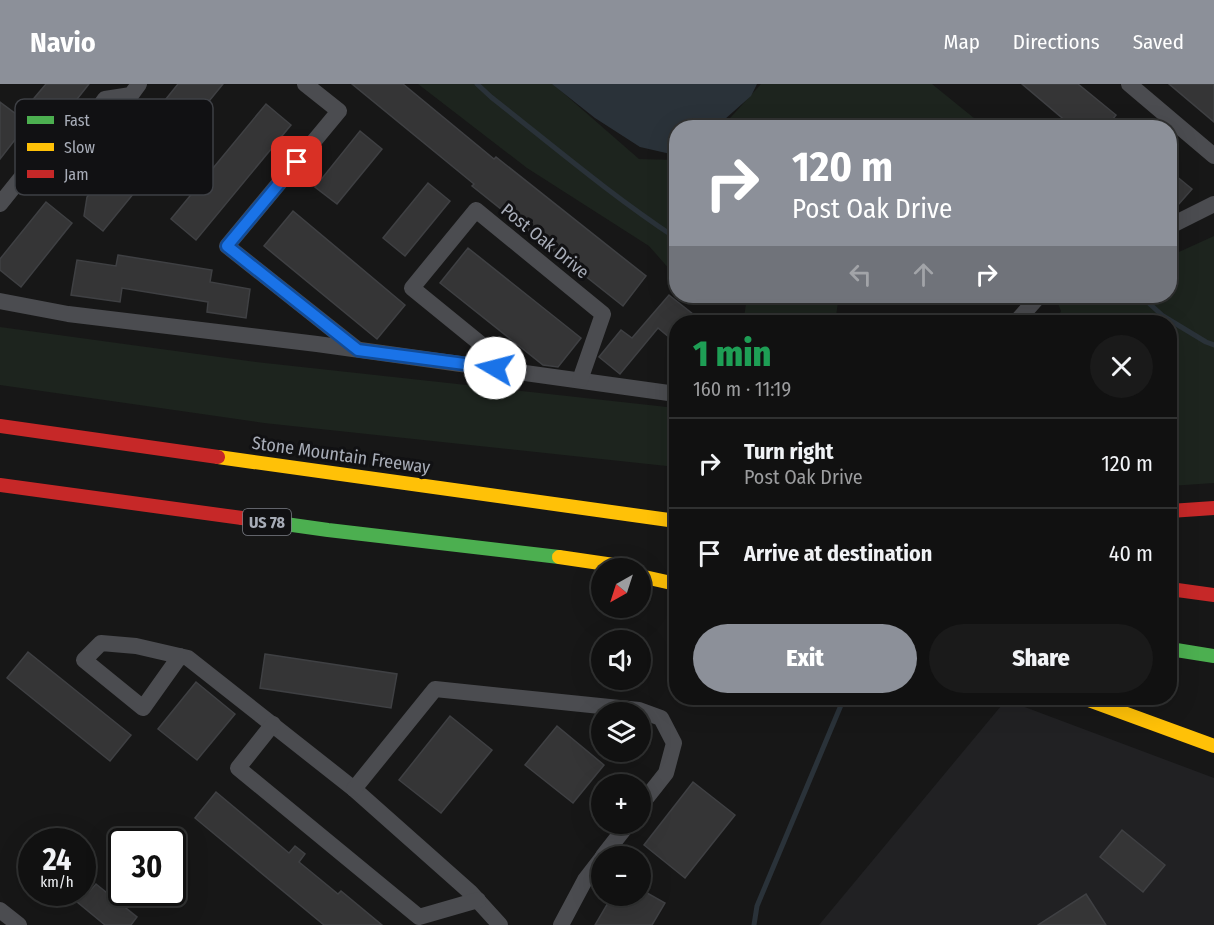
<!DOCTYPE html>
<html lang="en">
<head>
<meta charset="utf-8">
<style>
	:root { --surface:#111; --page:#1a1a1a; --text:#f1f3f6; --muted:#9c9d9f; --line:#303131; --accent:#8c9099 }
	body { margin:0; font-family:"Fira Sans Condensed",sans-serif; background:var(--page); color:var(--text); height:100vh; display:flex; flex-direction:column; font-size:22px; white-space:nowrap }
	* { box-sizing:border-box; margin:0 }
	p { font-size:20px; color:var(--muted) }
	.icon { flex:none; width:33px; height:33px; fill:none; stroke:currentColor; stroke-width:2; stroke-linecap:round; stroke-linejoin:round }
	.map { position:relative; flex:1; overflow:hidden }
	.details { position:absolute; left:669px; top:231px; width:508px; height:390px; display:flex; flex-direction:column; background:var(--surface); border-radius:24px; box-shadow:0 6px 24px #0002,0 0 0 2px var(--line) }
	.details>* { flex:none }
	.hud { position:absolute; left:669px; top:36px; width:508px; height:183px; border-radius:24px; box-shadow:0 6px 24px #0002,0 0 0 2px var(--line); background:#8c9099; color:#fff; overflow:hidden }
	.needle { width:39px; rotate:219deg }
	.fabs { position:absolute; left:591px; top:474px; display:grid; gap:12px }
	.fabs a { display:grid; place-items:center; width:60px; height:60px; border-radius:50%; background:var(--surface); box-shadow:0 6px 24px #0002,0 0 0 2px var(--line); font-size:30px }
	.speed { position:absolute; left:18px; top:744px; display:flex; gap:12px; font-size:30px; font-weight:700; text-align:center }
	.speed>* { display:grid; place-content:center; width:78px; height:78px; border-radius:50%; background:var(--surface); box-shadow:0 6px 24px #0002,0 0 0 2px var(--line); line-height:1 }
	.speed small { font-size:15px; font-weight:400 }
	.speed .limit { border:3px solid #111; border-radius:9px; background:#fff; color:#111 }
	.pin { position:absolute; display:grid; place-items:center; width:51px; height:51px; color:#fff; margin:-26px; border-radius:12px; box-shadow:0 3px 9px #0006 }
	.me { position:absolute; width:66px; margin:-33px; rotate:278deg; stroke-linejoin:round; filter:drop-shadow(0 0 4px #0008) }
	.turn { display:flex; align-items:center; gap:21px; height:126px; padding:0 24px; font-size:27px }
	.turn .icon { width:78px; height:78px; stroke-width:2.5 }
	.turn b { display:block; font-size:42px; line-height:51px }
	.lanes { display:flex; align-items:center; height:57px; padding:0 24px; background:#0003; justify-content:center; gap:30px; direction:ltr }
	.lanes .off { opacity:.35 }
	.round { display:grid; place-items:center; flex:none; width:63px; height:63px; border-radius:32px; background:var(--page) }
	.head { display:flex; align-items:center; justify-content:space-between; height:102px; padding:0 24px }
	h1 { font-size:36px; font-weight:800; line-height:45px; color:#1e9e55 }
	.cta { display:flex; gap:12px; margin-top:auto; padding:12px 24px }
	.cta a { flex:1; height:69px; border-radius:36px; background:var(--accent); color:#fff; font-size:24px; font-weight:800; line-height:69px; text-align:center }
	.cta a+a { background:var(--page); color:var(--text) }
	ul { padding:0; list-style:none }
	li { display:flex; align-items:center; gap:18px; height:90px; padding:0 24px; border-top:2px solid var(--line) }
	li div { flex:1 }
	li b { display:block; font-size:22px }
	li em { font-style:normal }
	header { display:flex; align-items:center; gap:36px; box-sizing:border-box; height:84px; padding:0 30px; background:var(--accent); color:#fff }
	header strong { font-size:28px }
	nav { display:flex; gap:33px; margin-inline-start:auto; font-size:21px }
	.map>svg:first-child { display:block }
	.built { fill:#212123 }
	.green { fill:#1d241e }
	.water { fill:#2a3239 }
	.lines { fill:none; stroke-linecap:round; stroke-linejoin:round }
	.stream { stroke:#2a3239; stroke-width:5 }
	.building { fill:#353536; stroke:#3f4043; stroke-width:1.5 }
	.street { stroke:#4b4c50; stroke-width:16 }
	.fast { stroke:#4caf50; stroke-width:14 }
	.slow { stroke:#ffc107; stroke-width:14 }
	.jam { stroke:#c62828; stroke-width:14 }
	.route-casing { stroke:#114b97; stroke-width:15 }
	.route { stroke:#1a73e8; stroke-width:10 }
	.labels { text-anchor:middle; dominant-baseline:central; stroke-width:6; stroke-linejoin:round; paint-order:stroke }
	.shield { fill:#111113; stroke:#7b7e86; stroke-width:1.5 }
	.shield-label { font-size:16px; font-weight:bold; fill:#a8adb8 }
	.street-label { font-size:18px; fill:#a8adb8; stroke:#111113 }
	.key { fill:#111113; stroke:#3e4045; stroke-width:1.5 }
	.key-label { font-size:16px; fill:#a8adb8 }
</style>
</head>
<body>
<header>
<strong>Navio</strong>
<nav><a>Map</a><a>Directions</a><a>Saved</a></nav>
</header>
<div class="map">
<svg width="1214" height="841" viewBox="0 0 1214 841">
	<rect width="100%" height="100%" fill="#171717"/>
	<!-- built -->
	<path class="built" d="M1006,616L1214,694V841H819Z"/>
	<!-- green -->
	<g class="green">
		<path d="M418,0H553L639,75L676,76V189L671,187L649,162L527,84Z"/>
		<path d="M761,0H932L985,43L721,44Z"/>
		<path d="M1214,152V399L1170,402V238H1056L1061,227L1055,212H1170V172Z"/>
		<path d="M747,212H839L835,238H779L744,234Z"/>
		<path d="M0,243L256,278L676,324V383L264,339L0,301Z"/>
	</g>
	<!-- water -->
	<path class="water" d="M552,0H757L751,12L716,43L676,44V70L675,71L640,63L595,34Z"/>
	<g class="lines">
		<!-- stream -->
		<g class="stream">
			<path d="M477,0L491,13C552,61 612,112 676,154"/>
			<path d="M1141,212L1163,232L1206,258L1214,261"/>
			<path d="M754,841L757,822L844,614"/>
		</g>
	</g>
	<!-- building -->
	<g class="building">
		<path d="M46,0H89L59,38L53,33L51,36L30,19Z"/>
		<path d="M178,0H223L103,147L84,132L87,113Z"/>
		<path d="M352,0H403L494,75L496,73L646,192L623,222L472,102L474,100Z"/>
		<path d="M1022,0H1078L1116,31L1106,44H1074Z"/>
		<path d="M1169,0H1214V38Z"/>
		<path d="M0,18L28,39L0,75Z"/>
		<path d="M266,20L291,41L196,156L171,135Z"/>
		<path d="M360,47L382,65L337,120L315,103Z"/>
		<path d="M1170,87L1192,105L1170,130Z"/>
		<path d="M428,99L450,117L405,172L383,154Z"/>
		<path d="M46,118L72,139L21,203L0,186V175Z"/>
		<path d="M293,127L405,221L377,255L264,162Z"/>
		<path d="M468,164L581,254L558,283L543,281L440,199Z"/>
		<path d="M118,171L212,186L210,198L250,205L246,234L207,228L208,218L122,204L120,218L71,211L77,176L116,182Z"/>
		<path d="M669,211L703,238H676V259L658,244L620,290L599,273L621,246L632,254Z"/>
		<path d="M28,568L131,651L110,677L7,594Z"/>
		<path d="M265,570L397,590L391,624L260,604Z"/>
		<path d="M196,598L235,630L197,676L158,645Z"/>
		<path d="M450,632L492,666L441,729L399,696Z"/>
		<path d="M557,642L604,681L573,719L525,681Z"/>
		<path d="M693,698L735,731L685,794L644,761Z"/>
		<path d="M216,708L289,769L295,762L305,770L299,778L338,810L341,807L382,841H324L195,734Z"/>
		<path d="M1122,746L1165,781L1143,808L1100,773Z"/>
		<path d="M96,800L137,833L131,841H105L65,808H89Z"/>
		<path d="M640,805L665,819L652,841H595L612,812H640Z"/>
		<path d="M1086,810L1106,841H1038Z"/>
	</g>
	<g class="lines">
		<!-- street -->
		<g class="street">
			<path d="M305,0L339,27L227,162L357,265"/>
			<path d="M1129,0L1214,72"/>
			<path d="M0,120L45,64L73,60L105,15L131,11L139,0"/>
			<path d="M1170,142L1214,120"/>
			<path d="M0,217L68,230L317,260L676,310"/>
			<path d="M1016,238L1039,212"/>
			<path d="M514,287L412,204L476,126L603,230L580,296"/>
			<path d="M180,572L143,624L84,576L101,559L136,562L188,574L354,705L470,808L500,841"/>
			<path d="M273,640L238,684L419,833L478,816"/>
			<path d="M354,705L435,605L639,626L661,634L674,659L666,689L640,722"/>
			<path d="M603,772L628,740"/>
			<path d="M0,826L19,841"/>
			<path d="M561,841L585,796L602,774"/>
		</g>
		<!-- fast -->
		<g class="fast">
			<path d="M242,434L328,446L559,473"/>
			<path d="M1170,565L1214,572"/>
		</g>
		<!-- slow -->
		<g class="slow">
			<path d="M218,373L676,437"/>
			<path d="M559,473L634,484"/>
			<path d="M640,492L676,500"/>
			<path d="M1083,614L1214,662"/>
		</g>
		<!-- jam -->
		<g class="jam">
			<path d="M0,342L218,373"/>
			<path d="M0,401L242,434"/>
			<path d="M1170,427L1214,424"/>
			<path d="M1170,505L1214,511"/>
		</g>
	</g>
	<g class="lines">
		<!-- route casing -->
		<g class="route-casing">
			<path id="route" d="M297,78L227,162L358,266L495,284"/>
		</g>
		<!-- route -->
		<use href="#route" class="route"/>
	</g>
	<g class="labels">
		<!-- shield labels -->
		<rect class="shield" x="243" y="425" width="48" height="26" rx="4.5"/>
		<g class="shield-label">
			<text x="267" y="438">US 78</text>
		</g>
		<!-- street labels -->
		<g class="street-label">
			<text transform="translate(545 157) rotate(39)">Post Oak Drive</text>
			<text transform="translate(341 371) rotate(8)">Stone Mountain Freeway</text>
		</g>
	</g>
	<!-- legend -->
	<rect x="15" y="15" width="198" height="96" rx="9" class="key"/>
	<rect x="27" y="32" width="27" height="8" fill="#4caf50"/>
	<rect x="27" y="59" width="27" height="8" fill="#ffc107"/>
	<rect x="27" y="86" width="27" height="8" fill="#c62828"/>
	<g class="key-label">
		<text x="64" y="42">Fast</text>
		<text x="64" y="69">Slow</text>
		<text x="64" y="96">Jam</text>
	</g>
</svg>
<div class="fabs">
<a><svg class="needle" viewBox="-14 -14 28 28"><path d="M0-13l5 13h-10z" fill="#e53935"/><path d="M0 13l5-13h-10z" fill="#9c9d9f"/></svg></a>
<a><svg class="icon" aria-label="sound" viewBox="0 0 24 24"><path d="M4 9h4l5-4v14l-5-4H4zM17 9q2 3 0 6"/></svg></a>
<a><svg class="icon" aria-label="layers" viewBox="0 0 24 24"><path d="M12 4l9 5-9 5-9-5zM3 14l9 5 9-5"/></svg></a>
<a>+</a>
<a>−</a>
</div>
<div class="speed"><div>24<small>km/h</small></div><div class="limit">30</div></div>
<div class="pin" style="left:297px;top:78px;background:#d93025"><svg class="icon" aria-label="arrive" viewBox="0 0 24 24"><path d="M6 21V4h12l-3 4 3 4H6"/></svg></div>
<svg class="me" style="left:495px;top:284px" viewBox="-20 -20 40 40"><circle r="19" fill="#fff"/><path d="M0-13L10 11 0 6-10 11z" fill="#1a73e8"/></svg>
<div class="hud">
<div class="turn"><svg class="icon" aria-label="right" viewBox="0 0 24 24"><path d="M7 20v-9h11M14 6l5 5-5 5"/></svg><div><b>120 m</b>Post Oak Drive</div></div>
<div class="lanes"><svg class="icon off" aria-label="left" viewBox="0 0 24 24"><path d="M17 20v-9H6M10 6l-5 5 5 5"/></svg><svg class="icon off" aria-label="ahead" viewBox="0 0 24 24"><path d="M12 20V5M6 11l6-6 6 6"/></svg><svg class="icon" aria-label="right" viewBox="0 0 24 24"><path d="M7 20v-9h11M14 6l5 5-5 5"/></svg></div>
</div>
<section class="details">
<div class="head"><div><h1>1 min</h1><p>160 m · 11:19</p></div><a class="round"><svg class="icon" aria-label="close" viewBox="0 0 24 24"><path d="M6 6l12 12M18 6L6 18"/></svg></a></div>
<ul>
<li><svg class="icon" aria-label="right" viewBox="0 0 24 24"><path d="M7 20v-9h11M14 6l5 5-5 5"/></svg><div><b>Turn right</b><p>Post Oak Drive</p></div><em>120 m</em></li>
<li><svg class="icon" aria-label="arrive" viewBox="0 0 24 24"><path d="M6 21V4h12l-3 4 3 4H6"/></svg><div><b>Arrive at destination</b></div><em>40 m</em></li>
</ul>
<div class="cta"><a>Exit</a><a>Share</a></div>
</section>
</div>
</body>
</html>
